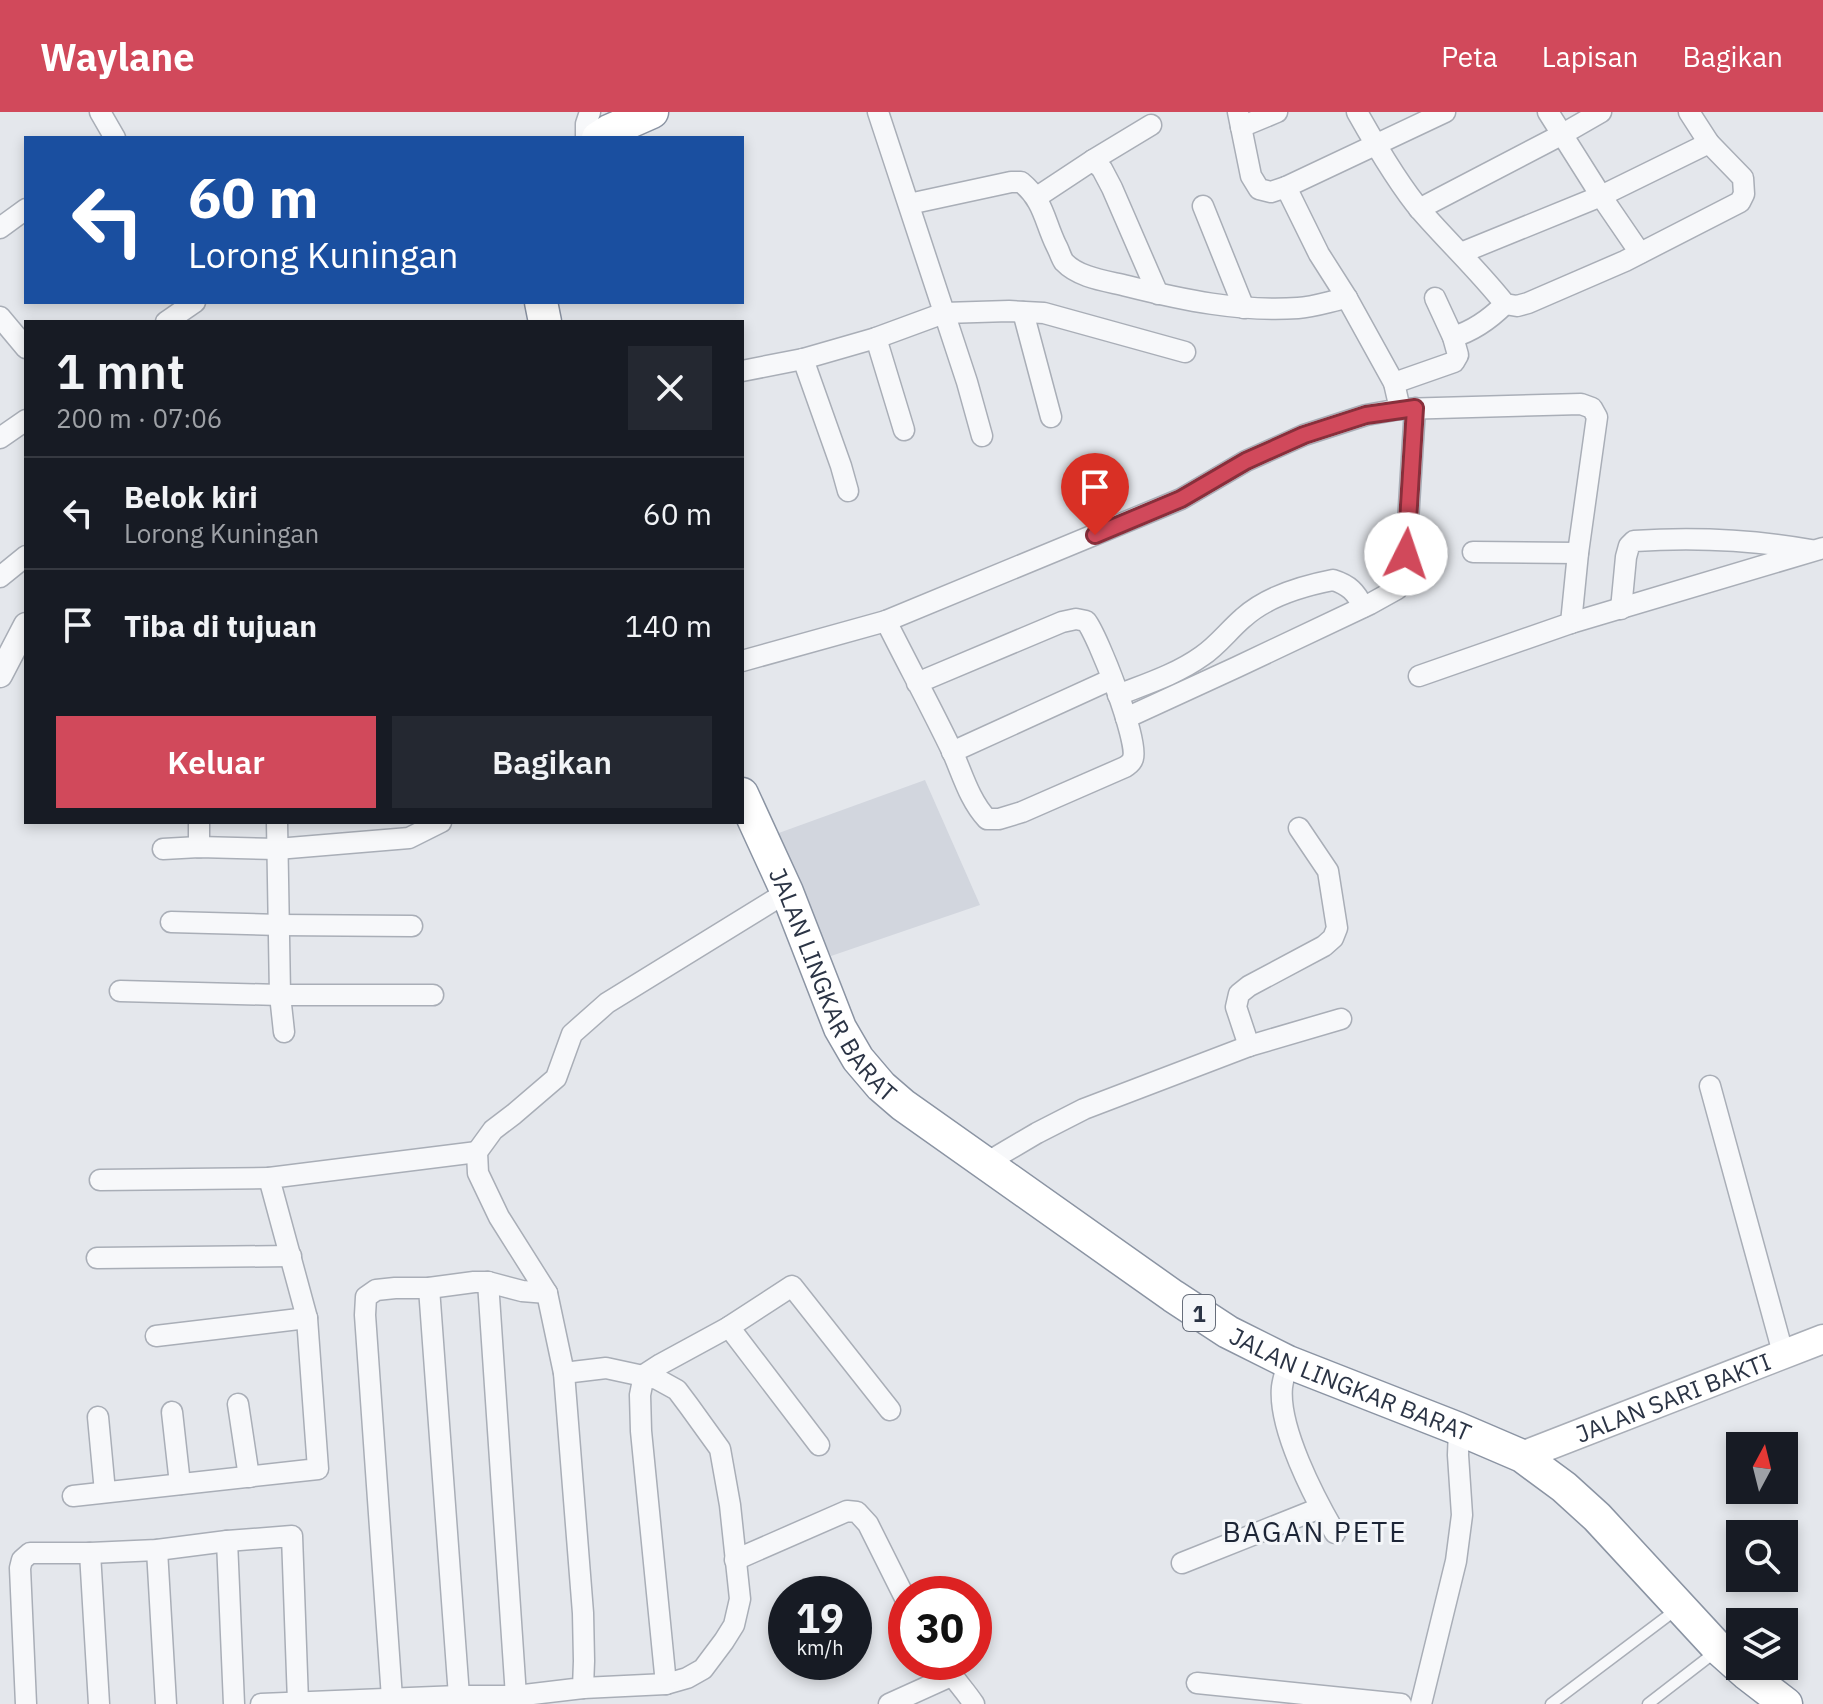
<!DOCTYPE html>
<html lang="id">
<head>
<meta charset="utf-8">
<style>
	:root { --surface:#171b24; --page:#242831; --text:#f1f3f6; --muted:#9ea1a6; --line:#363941; --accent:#d1495b }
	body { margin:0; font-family:"IBM Plex Sans",sans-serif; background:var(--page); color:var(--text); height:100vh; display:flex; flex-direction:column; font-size:30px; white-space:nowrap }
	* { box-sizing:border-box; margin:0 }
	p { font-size:26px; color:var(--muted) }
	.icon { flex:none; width:44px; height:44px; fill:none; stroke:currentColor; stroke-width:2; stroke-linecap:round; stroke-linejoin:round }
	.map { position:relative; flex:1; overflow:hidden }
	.panel { position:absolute; left:24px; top:208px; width:720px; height:504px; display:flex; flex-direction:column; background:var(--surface); border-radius:0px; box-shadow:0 4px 12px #0003 }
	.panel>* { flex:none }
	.guide { position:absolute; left:24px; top:24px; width:720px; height:168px; border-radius:0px; box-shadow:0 4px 12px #0003; background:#1a4fa0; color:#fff; overflow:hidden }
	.needle { width:52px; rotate:7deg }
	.fabs { position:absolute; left:1726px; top:1320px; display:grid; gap:16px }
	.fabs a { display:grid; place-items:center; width:72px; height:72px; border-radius:0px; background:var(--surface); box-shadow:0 4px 12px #0003; font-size:40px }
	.speed { position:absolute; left:768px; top:1464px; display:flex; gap:16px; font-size:40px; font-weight:700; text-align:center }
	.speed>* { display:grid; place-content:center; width:104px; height:104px; border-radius:50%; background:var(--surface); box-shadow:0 4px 12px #0003; line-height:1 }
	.speed small { font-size:20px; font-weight:400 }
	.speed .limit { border:12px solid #d22; background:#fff; color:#111 }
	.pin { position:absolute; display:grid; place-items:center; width:68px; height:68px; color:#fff; margin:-82px -34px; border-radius:50% 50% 50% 0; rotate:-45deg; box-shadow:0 0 8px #0007 }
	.pin .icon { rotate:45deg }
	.me { position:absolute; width:88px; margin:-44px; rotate:4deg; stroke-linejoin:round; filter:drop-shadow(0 0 6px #0008) }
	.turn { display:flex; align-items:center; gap:28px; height:168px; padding:0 32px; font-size:36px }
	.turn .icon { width:104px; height:104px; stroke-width:2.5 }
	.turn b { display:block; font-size:56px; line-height:68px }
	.round { display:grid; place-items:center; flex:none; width:84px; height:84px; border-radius:0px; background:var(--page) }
	.summary { display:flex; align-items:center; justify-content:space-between; height:136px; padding:0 32px }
	h1 { font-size:48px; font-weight:600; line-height:60px }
	.button { display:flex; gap:16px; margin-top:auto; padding:16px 32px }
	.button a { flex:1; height:92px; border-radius:0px; background:var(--accent); color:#fff; font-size:32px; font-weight:600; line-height:92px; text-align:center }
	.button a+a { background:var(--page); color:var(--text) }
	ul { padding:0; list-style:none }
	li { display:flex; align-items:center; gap:24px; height:112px; padding:0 32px; border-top:2px solid var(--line) }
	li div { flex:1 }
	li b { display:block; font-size:30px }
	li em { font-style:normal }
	header { display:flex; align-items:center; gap:48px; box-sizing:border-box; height:112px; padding:0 40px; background:var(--accent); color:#fff }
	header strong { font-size:38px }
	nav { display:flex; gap:44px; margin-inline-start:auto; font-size:28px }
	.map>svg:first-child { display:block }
	.built { fill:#d2d6de }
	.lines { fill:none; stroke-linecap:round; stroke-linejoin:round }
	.service-casing { stroke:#a9aeb7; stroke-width:13 }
	.minor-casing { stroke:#a9aeb7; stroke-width:23 }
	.tertiary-casing { stroke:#a9aeb7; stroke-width:27 }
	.secondary-casing { stroke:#a9aeb7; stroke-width:31 }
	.trunk-casing { stroke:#8b94a3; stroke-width:35 }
	.service { stroke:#f7f8fa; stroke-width:10 }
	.minor { stroke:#f7f8fa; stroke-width:20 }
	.tertiary { stroke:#f7f8fa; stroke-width:24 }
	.secondary { stroke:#fff; stroke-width:28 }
	.trunk { stroke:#fff; stroke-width:32 }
	.route-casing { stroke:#882f3b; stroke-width:20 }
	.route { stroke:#d1495b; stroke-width:14 }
	.labels { text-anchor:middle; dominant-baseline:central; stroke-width:6; stroke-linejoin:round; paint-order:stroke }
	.shield { fill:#f4f6f9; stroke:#676e7b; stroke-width:2 }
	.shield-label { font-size:22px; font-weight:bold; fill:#2b3445 }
	.street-label { font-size:24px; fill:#2b3445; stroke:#f4f6f9 }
	.quarter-label { font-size:28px; letter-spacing:2px; fill:#1d2536; stroke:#f4f6f9 }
</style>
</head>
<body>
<header>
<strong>Waylane</strong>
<nav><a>Peta</a><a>Lapisan</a><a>Bagikan</a></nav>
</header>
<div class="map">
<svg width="1823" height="1592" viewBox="0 0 1823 1592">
	<rect width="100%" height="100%" fill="#e4e7ec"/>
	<!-- built -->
	<path class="built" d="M925,668L980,793L831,844L776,722Z"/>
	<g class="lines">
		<!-- service casing -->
		<g class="service-casing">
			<g id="service">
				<path d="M1551,1592L1677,1497"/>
				<path d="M1648,1592L1714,1541"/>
			</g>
		</g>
		<!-- minor casing -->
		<g class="minor-casing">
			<g id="minor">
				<path d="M100,0L115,26"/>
				<path d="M878,0L967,270L982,324"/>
				<path d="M1238,0L1251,64L1259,77L1271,80L1286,75L1319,142L1347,186L1394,271L1400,297"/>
				<path d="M1357,0C1375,32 1398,72 1422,100C1449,131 1479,159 1505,192L1517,194L1528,191L1625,149L1740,90L1744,82L1743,66L1709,31L1689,0"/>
				<path d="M1548,0L1601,84L1640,141"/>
				<path d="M1241,15L1277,0"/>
				<path d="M586,26V12L590,0"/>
				<path d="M1093,48L1151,13"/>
				<path d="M1286,75L1445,0"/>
				<path d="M1037,85L1093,48L1102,57L1112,76L1158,182"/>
				<path d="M909,92L1011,70H1021C1044,89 1044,108 1056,133C1059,138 1061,146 1064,150C1079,166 1107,169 1127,174C1183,188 1240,200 1298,196C1314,195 1331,189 1347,186"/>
				<path d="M1203,94L1244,196"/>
				<path d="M1419,97L1561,23L1601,0"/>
				<path d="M0,116L26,97"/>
				<path d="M1461,141L1601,84L1709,31"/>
				<path d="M1023,200L1051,305"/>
				<path d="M0,205L26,236"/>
				<path d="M166,210L195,190"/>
				<path d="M1453,225C1473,219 1490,207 1505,192"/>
				<path d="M876,226L904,318"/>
				<path d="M803,247L841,354L848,379"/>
				<path d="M742,259L803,247L876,226L944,201L1009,199L1044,201L1185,240"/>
				<path d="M1394,271L1454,250L1458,243L1453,225L1435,186"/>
				<path d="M0,326L26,308"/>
				<path d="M1473,440L1578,441"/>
				<path d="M0,465L26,444"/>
				<path d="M1621,497L1626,445L1629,434L1634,429C1693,425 1754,428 1811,438"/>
				<path d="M886,509C908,553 932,597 953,641C963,664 970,689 987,707H999L1022,700L1125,655C1129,652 1132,651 1133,646C1139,629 1098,524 1086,509L1076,507L1062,510L917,571"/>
				<path d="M1571,511L1823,436"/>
				<path d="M742,549L886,509L1181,387L1246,349L1304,323L1366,303L1400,297L1581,292L1592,296L1597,305L1578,441L1571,511L1419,564"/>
				<path d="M1118,583C1146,572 1177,562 1202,544C1217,534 1229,518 1243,506C1266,485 1302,474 1333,468C1349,473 1356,480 1363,495"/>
				<path d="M1126,606L1237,555L1370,492L1397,477L1402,467L1406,442L1415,296"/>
				<path d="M952,640L1112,567"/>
				<path d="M199,710V735"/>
				<path d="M277,710L280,883L284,920"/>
				<path d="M163,737L199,735L277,737L409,726L441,710"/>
				<path d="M171,810L279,813L412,814"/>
				<path d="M120,879L280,883H433"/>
				<path d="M1249,934L1236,895L1239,882L1249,874L1324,834L1333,826L1337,816L1328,759L1299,716"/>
				<path d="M1710,974L1783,1241"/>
				<path d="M986,1051L1037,1021L1084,997L1249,934L1341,907"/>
				<path d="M100,1068L269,1066"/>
				<path d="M97,1146L291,1144"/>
				<path d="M488,1170L516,1584"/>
				<path d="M429,1176L459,1584"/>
				<path d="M729,1215L819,1333"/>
				<path d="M156,1224L307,1206L269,1066L477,1040"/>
				<path d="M1288,1250C1286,1258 1283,1267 1282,1275C1278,1316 1314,1385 1335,1421"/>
				<path d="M564,1261L606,1256L657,1267L677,1278L689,1294L720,1337L730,1393L740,1487L734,1513L724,1529L703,1557L687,1566L666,1572L583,1576"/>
				<path d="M238,1292L249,1365"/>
				<path d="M172,1300L180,1372"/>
				<path d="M98,1305L105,1380"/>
				<path d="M73,1384L318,1357L307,1206"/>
				<path d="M227,1429L234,1592"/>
				<path d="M157,1438L166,1592"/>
				<path d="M90,1441L99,1592"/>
				<path d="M735,1448L847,1399L857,1400L868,1412L906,1488"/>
				<path d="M1182,1451L1320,1396"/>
				<path d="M943,1550C952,1565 964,1577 974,1592"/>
				<path d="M1197,1571L1401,1592"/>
				<path d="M666,1572L641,1319L640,1283L644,1263L661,1252L729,1215L792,1174L890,1298"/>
				<path d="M392,1586L365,1203L366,1185L376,1178L395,1176H429L474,1170H488L522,1179L547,1181"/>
				<path d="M26,1592L20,1456L22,1448L30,1441H90L157,1438L227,1429L292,1424L298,1590"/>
				<path d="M261,1592L459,1584H516L583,1576L584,1549L583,1501L564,1261L547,1181L499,1105L478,1061L477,1040L493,1018L514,1002L556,966L572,922L607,891L787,780"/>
				<path d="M889,1592L951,1564"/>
				<path d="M1421,1592L1456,1449L1462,1403L1458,1343L1459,1317"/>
			</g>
		</g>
		<!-- tertiary casing -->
		<g class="tertiary-casing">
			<path id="tertiary" d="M0,563L26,513"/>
		</g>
		<!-- secondary casing -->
		<g class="secondary-casing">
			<g id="secondary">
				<path id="s1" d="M1522,1344L1823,1227"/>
			</g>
		</g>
		<!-- trunk casing -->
		<g class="trunk-casing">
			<g id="trunk">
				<path d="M598,26L609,19L652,0"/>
				<path d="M541,190L545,210"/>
				<path id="s2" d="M742,682L787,780L840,916L858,947L881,974L903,993L1173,1184L1228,1220L1288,1250L1459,1317L1522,1344L1564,1375L1597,1405L1719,1537L1747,1562L1786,1592"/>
			</g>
		</g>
		<!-- service -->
		<use href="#service" class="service"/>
		<!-- minor -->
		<use href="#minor" class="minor"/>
		<!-- tertiary -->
		<use href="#tertiary" class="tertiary"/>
		<!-- secondary -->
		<use href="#secondary" class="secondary"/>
		<!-- trunk -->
		<use href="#trunk" class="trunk"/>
	</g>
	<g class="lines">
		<!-- route casing -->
		<g class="route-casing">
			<path id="route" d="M1095,423L1181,387L1246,349L1304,323L1366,303L1415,296L1406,442"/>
		</g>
		<!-- route -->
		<use href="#route" class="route"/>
	</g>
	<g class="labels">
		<!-- shield labels -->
		<rect class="shield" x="1183" y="1183" width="32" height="36" rx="6"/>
		<g class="shield-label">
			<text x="1199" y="1201">1</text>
		</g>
		<!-- street labels -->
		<g class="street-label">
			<text stroke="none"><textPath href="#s2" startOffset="212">JALAN LINGKAR BARAT</textPath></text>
			<text stroke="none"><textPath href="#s2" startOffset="884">JALAN LINGKAR BARAT</textPath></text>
			<text stroke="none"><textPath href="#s1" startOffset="162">JALAN SARI BAKTI</textPath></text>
		</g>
		<!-- quarter labels -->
		<g class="quarter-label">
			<text x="1315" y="1419">BAGAN PETE</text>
		</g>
	</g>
</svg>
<div class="fabs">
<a><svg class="needle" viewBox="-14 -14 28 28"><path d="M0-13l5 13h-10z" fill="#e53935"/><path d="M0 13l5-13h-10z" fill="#9ea1a6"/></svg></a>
<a><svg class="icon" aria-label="search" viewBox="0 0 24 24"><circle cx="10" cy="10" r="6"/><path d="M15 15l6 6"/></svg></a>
<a><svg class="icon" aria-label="layers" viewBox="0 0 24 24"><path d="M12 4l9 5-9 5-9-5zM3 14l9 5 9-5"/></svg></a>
</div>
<div class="speed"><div>19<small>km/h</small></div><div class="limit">30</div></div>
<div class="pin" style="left:1095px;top:423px;background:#d93025"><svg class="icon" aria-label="arrive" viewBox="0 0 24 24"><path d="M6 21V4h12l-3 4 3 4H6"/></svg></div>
<svg class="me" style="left:1406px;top:442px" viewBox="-20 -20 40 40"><circle r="19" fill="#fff"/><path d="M0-13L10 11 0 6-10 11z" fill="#d1495b"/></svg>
<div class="guide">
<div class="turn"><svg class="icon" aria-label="left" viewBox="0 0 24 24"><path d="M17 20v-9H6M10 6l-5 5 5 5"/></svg><div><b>60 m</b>Lorong Kuningan</div></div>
</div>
<section class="panel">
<div class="summary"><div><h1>1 mnt</h1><p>200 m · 07:06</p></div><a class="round"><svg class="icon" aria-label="close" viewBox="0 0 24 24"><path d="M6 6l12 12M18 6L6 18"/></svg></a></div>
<ul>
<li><svg class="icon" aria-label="left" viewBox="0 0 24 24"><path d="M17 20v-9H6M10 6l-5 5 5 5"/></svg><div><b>Belok kiri</b><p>Lorong Kuningan</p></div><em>60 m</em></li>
<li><svg class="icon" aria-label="arrive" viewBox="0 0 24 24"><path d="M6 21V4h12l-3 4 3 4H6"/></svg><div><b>Tiba di tujuan</b></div><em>140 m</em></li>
</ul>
<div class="button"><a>Keluar</a><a>Bagikan</a></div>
</section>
</div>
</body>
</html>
